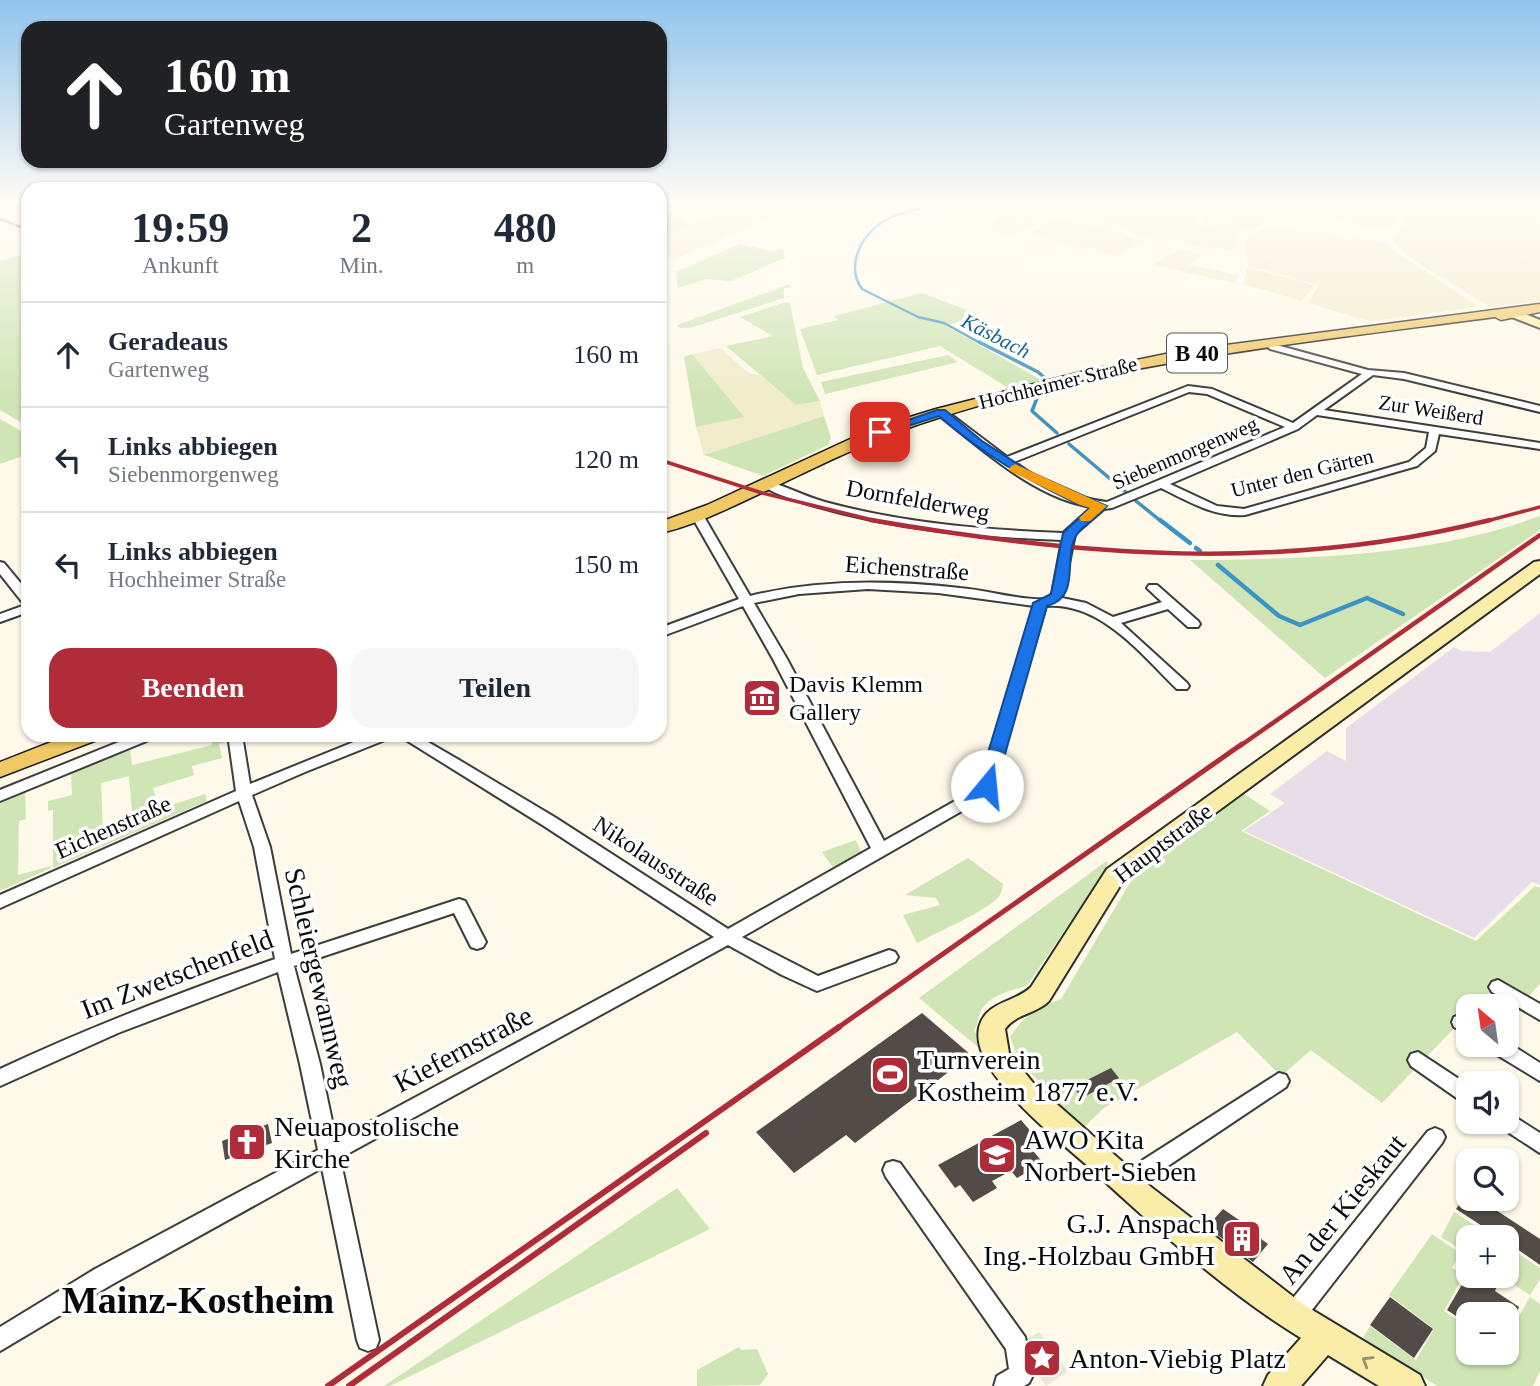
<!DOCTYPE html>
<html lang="de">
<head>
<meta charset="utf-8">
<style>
	:root { --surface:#fff; --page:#f6f6f7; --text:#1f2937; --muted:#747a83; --line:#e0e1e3; --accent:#b02c38 }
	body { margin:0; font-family:"Times New Roman",serif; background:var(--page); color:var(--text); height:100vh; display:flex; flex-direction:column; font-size:26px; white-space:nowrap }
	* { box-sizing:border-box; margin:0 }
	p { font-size:23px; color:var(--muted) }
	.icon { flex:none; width:38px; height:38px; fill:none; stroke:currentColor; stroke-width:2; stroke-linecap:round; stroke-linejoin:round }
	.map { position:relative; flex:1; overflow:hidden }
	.sheet { position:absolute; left:21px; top:182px; width:646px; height:560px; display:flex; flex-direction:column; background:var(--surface); border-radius:21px; box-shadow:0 2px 5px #0004 }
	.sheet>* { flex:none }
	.banner { position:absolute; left:21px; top:21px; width:646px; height:147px; border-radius:21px; box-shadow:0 2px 5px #0004; background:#202124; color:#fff; overflow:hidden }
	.needle { width:46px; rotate:331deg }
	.tools { position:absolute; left:1456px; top:994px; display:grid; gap:14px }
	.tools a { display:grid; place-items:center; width:63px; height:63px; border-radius:14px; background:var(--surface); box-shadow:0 2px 5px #0004; font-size:35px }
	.pin { position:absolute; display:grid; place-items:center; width:60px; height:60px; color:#fff; margin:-30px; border-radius:14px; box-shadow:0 4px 10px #0006 }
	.me { position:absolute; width:77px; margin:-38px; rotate:17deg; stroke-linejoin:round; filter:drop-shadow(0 0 5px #0008) }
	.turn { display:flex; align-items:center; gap:24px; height:147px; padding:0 28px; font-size:32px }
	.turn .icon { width:91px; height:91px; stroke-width:2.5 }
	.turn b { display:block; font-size:49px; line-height:60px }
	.eta { display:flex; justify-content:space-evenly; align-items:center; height:119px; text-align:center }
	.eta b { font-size:42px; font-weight:700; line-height:49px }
	.cta { display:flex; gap:14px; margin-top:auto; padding:14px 28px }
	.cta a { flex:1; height:80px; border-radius:21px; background:var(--accent); color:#fff; font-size:28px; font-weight:700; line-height:80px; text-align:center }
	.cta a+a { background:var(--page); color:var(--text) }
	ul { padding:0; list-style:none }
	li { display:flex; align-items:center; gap:21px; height:105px; padding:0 28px; border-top:2px solid var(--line) }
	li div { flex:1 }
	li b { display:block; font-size:26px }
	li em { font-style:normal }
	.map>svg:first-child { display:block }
	.industrial { fill:#e7dee9 }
	.farmland { fill:#f1eccb }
	.green { fill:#d0e5b5; fill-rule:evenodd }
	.plaza { fill:#ebe6da }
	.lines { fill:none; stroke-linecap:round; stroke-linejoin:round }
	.stream-far2 { stroke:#3c94c4; stroke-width:2.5 }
	.stream-far1 { stroke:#3c94c4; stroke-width:3.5 }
	.stream { stroke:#3c94c4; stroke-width:4.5 }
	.building { fill:#524b47 }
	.street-casing { stroke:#3d3d3d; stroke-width:4 }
	.secondary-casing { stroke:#2c2c2c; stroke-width:4 }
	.primary-casing { stroke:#1b1b1b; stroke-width:3 }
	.street { fill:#fff; fill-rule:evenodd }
	.secondary { fill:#faeda7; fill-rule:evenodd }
	.primary { fill:#f0c866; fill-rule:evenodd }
	.rail-far4 { stroke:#b02c38; stroke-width:2.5 }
	.rail-far3 { stroke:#b02c38; stroke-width:3.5 }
	.rail-far2 { stroke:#b02c38; stroke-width:4.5 }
	.rail-far1 { stroke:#b02c38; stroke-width:5 }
	.rail { stroke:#b02c38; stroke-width:6 }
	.oneway { stroke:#9a9268 }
	.route { fill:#1a73e8; stroke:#114b97; stroke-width:2 }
	.slow { fill:#f59e0b }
	.labels { text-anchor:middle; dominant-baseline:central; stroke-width:7; stroke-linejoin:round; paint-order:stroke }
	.far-water-label { font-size:21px; font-style:italic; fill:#1d6493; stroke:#fff }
	.far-street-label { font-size:21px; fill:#0a0a0a; stroke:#fff }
	.shield { fill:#fff; stroke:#545454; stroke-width:2 }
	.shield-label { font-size:23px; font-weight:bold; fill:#0a0a0a }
	.street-label { font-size:24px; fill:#0a0a0a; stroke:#fff }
	.poi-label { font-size:24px; fill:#0a0a0a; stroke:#fff; text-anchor:start }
	.near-street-label { font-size:28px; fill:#0a0a0a; stroke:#fff }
	.near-poi-label { font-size:28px; fill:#0a0a0a; stroke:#fff; text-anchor:start }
	.near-district-label { font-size:38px; font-weight:bold; fill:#0a0a0a; stroke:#fff }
</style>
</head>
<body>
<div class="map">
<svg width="1540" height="1386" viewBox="0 0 1540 1386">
	<rect width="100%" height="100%" fill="#fef9e8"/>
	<!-- industrial -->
	<path class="industrial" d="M1540,613V885L1532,882L1474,938L1244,831L1285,803L1270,794L1327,751L1346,761V728L1454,647L1462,651L1490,652Z"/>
	<!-- farmland -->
	<g class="farmland">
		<path d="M0,202H28V224L0,214V208L3,207Z"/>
		<path d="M746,202H782L785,210L672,261L660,245V237Z"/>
		<path d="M1022,202H1069L1078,204L1014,236L982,228L997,219L994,218Z"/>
		<path d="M1085,202H1114L1196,217L1197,224L1241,232L1232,251L1132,234L1135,231L1060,215Z"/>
		<path d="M1128,202H1285L1286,208L1281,216L1249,231L1206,223L1203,217L1238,223Z"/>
		<path d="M1292,202H1390L1400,212L1391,228H1375L1349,224L1346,220L1294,212Z"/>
		<path d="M1398,202H1540V301L1490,307L1418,263L1403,252L1393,240L1409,216V210Z"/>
		<path d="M1061,218L1124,232L1121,235L1145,241L1117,256L1030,233L1044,224Z"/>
		<path d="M1267,227L1387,243L1396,252L1476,305L1471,308L1370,321L1308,303L1319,285L1248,266L1245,242L1248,237Z"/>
		<path d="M1180,249L1202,255L1189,265L1238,275L1235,283L1153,265Z"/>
		<path d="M1247,268H1250L1314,285L1302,301L1243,284Z"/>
		<path d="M720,348L749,373L760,375L796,405L820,401L824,416L704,455L696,427L743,417L692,354Z"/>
	</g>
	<!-- green -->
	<g class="green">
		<path d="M671,211L689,225L660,237V216Z"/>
		<path d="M740,244L770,251L783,250L785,258L731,281L706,279L678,288L676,272Z"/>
		<path d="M28,252V423L24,424L0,410V261Z"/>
		<path d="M790,284L789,288H784V298L690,328H680L677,325Z"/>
		<path d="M922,293L978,314L946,326L1043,381L1010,389L940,346L817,375L800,329L838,320L834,316Z"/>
		<path d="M786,302L790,303L803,368L820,401L796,405L726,346L773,336L740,317Z"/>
		<path d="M692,354L744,417L696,427L684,357Z"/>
		<path d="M948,355L958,362L825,394L821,382Z"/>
		<path d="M824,416L831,438L828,445L763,476L704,455Z"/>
		<path d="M0,419L28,435V454L0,464Z"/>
		<path d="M1540,516V530L1325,678L1190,560C1306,559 1429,557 1540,516Z"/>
		<path d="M211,735H228L230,740L219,744L222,758L192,766L194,775L153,788L159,809L205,794L207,801L53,868V810L48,811V801L72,795L71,772L130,748L132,765L212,745ZM129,776L133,824L103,832L101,783Z"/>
		<path d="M25,788L26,819L19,821L18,875L51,866V868L0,891V798Z"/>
		<path d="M1244,794L1270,811L1241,831L1476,941L1535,886L1540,888V984L1526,999L1500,983L1476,1006H1468V1014L1382,1103L1311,1050L1281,1076L1237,1032L1104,1108L1083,1128L1018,1059L1010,1037C1023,1016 1038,1008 1061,999L1131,881Z"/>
		<path d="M856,840L862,854L835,870L822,852Z"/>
		<path d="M968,858L1003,884C1002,888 1002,892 1000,895C990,910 935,933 917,943L903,915L940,905L936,898L905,895Z"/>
		<path d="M1108,860L1107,867L1027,986C1011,990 991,995 982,1009C978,1016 979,1023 974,1030L985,1053L919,998Z"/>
		<path d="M677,1188L710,1229L390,1386H384Z"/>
		<path d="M1454,1212L1493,1237H1468V1254L1441,1237Z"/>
		<path d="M1432,1234L1460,1253L1452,1268L1464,1275L1444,1311L1468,1327V1353H1507V1337L1530,1297L1540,1304V1371L1533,1386H1437L1363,1338L1370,1326L1416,1360L1434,1329L1389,1295Z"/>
		<path d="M1507,1246L1540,1268V1279L1530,1295L1501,1276H1507Z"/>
		<path d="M739,1347L741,1350L757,1349L768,1374L760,1385L697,1386V1370Z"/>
	</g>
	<!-- plaza -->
	<path class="plaza" d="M1039,1332L1068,1371L1046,1386L1017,1345Z"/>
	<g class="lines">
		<!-- stream-far2 -->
		<path class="stream-far2" d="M920,202L927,206C912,211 894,214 881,223C860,237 846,267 862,289L918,317L944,323L982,344"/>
		<!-- stream-far1 -->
		<g class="stream-far1">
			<path d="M979,342L1038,372L1046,379"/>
			<path d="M1039,393L1032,411L1057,433"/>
			<path d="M1069,444L1127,493"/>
			<path d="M1136,501L1162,522"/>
		</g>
		<!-- stream -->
		<g class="stream">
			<path d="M1160,520L1190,543"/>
			<path d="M1196,548L1200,551"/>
			<path d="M1218,565L1279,616L1300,625L1367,598L1403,614"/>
		</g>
	</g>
	<!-- building -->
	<g class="building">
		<path d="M922,1013L971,1055L855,1143L846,1135L794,1173L756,1132Z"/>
		<path d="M1111,1068L1119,1078L1082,1098L1073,1087Z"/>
		<path d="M1021,1120L1039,1141L1030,1147L1043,1163L1017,1178L1011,1171L992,1181L997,1188L973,1202L960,1185L955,1188L938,1165Z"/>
		<path d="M268,1124L272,1143L225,1160L222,1141Z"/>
		<path d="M1463,1199H1479L1540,1239V1265L1507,1242V1237H1499L1456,1209Z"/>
		<path d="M1223,1209L1258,1233L1256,1235L1268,1244L1253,1262L1207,1227Z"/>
		<path d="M1468,1247V1276H1495L1498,1284L1495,1291L1519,1307L1507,1333V1314H1468V1324L1447,1310L1467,1276L1456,1269Z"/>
		<path d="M1390,1297L1433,1329L1414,1358L1370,1325Z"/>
	</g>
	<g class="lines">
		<!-- street casing -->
		<g class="street-casing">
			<g id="street">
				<path d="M1273,344L1368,370L1404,373L1540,406V412L1404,379L1373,375L1324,410L1540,443V449L1439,434L1435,451L1417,466L1245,515C1213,517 1188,501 1161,488L1112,508L1104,509L1075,534L1062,598L1086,603L1113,617L1162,602L1147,588L1149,585H1157L1198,621L1200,624L1198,627H1188L1168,609L1121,623L1187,683L1189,686L1187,689H1177C1141,654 1101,602 1046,606L992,790L981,800L742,937L818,976L889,950L895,952L898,957L895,962L817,991L782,975L728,945L340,1158L379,1340L376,1348L368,1351L360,1348L357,1340L322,1168L111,1285L0,1351V1327L95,1269L318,1150L300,1064L278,972L118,1033L0,1086V1069C90,1027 181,992 275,959L254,847L239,801L0,908V895L236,791L228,735H242L250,784L371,735H392L390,738L305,772L252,795L270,847L291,954L459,899L465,901L486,942L483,947L477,949L471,947L454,913L294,966L320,1064L336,1140L714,937L544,826L398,735H416L459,760L556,818L728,929L871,848L773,659L743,606L660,637V628L739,599L691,515L693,513L697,512L703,515L750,596C819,579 890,580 960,588C986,590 1022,601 1046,599L1052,594L1062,540C977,537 889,529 808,504C792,499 772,494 759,483L765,480C785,486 804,496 825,502C902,523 984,530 1063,533L1092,507C1035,499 981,448 937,414V410H945L1007,457L1188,386L1212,389L1293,423L1362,374L1270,349L1268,347ZM1189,392L1207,394L1285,427L1107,502C1072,498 1042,482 1014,462ZM1317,415L1429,432L1426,448L1409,462L1244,509L1217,506L1170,484L1298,429ZM868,589L938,593L1034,606L980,784L971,792L884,841L787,659L754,603L799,594Z"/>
				<path d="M0,562L4,563L28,592V604L23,603L0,574Z"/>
				<path d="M28,604V612L0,622V614Z"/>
				<path d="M136,735H156L154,738L0,801V790Z"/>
				<path d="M1498,980L1540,1004V1020L1492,992L1489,987L1492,982Z"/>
				<path d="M1461,1014L1468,1017V1034L1454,1027L1452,1022L1454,1017Z"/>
				<path d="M1507,1042L1540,1063V1081L1489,1050L1487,1045H1507Z"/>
				<path d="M1418,1052L1468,1085V1103L1461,1101L1411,1066L1408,1060L1411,1054Z"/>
				<path d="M1279,1073L1286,1075L1289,1081L1286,1087L1132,1190L1125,1192L1118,1190L1115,1183L1118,1176Z"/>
				<path d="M1507,1112L1540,1133V1153L1500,1127L1497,1122H1507Z"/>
				<path d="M1435,1128L1442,1131L1445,1137L1442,1143L1301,1324L1293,1327L1285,1324L1282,1316L1285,1308L1428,1131Z"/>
				<path d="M893,1161L900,1163L1025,1337L1033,1375L1029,1383L1024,1386H994L997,1376L1009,1369L1006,1349L886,1177L883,1170L886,1163Z"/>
			</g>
		</g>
		<!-- secondary casing -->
		<g class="secondary-casing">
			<g id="secondary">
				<path d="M1513,309L1540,320V328L1509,316V310Z"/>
				<path d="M1540,561V574L1123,881L1049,1001C1036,1014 1015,1014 1005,1029L1009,1053L1034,1084L1151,1187L1304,1305L1420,1375L1425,1386H1379L1328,1355L1301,1386H1263L1268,1375L1301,1338C1227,1293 1153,1226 1089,1167C1064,1145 1036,1123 1014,1098C999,1081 974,1054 979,1028C985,1001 1015,1003 1031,987L1107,869L1534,562Z"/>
			</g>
		</g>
		<!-- primary casing -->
		<g class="primary-casing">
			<g id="primary">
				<path d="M1540,304V312L1501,320L1495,317C1308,342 1119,361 938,418C879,436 824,463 768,490C733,506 697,525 660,533V522L707,505L874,428L936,409L1093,369L1180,351Z"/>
				<path d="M69,735H100L97,740L0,777V762Z"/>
			</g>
		</g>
		<!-- street -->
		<use href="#street" class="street"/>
		<!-- secondary -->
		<use href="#secondary" class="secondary"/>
		<!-- primary -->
		<use href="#primary" class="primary"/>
		<!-- rail-far4 -->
		<path class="rail-far4" d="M0,219L28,230"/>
		<!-- rail-far3 -->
		<g class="rail-far3">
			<path d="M660,460L762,493L881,522"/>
			<path d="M1483,522L1540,507"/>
		</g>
		<!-- rail-far2 -->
		<g class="rail-far2">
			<path d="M871,520C1080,556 1282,573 1490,520"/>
			<path d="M1240,746L1540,535"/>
		</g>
		<!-- rail-far1 -->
		<path class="rail-far1" d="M836,1029L1242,744"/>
		<!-- rail -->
		<g class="rail">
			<path d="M328,1386L839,1027"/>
			<path d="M349,1386L706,1133"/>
		</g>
	</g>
	<!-- one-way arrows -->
	<defs><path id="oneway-chevron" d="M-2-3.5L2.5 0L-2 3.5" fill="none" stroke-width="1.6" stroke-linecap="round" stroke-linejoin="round" transform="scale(1.75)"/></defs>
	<use class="oneway" href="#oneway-chevron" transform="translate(1367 1361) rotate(-149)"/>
	<!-- sky -->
	<linearGradient id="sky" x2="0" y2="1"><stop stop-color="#91c4ec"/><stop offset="0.51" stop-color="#fffcf5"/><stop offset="1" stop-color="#fffcf5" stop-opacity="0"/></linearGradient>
	<rect width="1540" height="396" fill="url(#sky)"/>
	<!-- route -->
	<path class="route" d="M937,410H945L982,441L1030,472L1107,506C1098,516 1086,523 1078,533C1061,555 1083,597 1047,606L996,786L987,792L978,786L1033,603L1051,594L1063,533L1090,508L1080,505C1027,480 984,455 939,416L880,435L874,432Z"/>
	<!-- slow -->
	<path class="slow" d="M1015,464L1107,506L1090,521H1081L1079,518L1090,508L1080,505L1010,471L1009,468Z"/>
	<!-- icons -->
	<defs>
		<g id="museum-square" transform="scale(2.0125)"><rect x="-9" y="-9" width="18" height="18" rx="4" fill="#b02c38" stroke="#fff"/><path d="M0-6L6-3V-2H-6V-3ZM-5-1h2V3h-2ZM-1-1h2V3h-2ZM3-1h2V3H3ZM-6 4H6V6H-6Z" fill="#fff"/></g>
		<g id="stadium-square" transform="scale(2.0125)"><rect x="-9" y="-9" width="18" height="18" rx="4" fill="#b02c38" stroke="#fff"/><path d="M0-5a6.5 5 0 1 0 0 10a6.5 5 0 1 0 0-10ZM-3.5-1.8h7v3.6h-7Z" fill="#fff"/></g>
		<g id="church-square" transform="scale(2.0125)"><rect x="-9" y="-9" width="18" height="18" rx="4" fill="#b02c38" stroke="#fff"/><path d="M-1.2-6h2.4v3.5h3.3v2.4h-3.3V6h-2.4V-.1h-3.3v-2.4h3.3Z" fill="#fff"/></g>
		<g id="school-square" transform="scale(2.0125)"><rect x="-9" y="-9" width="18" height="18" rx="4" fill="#b02c38" stroke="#fff"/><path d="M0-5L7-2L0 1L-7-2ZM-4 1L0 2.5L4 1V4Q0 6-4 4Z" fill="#fff"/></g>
		<g id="building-square" transform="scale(2.0125)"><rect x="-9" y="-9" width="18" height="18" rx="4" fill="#b02c38" stroke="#fff"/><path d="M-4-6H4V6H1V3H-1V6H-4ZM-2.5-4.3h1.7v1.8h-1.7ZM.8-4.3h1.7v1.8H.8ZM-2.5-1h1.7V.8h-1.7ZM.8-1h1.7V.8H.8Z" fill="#fff"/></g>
		<g id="sight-square" transform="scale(2.0125)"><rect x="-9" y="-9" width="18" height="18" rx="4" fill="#b02c38" stroke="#fff"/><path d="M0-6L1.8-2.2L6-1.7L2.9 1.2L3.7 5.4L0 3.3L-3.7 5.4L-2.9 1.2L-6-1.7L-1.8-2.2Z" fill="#fff"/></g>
	</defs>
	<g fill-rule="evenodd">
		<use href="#museum-square" x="762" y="698"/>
		<use href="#stadium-square" x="890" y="1075"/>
		<use href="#church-square" x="247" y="1142"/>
		<use href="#school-square" x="997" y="1155"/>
		<use href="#building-square" x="1242" y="1239"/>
		<use href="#sight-square" x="1042" y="1358"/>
	</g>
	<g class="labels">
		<!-- far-water labels -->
		<g class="far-water-label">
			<text transform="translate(996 336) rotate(27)">Käsbach</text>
		</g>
		<!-- far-street labels -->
		<g class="far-street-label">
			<text transform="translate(1058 383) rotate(-14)">Hochheimer Straße</text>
			<text transform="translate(1431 410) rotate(9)">Zur Weißerd</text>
			<text transform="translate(1185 453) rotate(-23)">Siebenmorgenweg</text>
			<text transform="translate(1302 473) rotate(-14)">Unter den Gärten</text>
		</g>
		<!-- shield labels -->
		<rect class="shield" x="1167" y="333.5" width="60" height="39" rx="5"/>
		<g class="shield-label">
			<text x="1197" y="353">B 40</text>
		</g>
		<!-- street labels -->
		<g class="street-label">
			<text transform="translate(918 500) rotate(10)">Dornfelderweg</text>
			<text transform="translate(907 568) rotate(4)">Eichenstraße</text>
			<text transform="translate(113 827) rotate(-24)">Eichenstraße</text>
			<text transform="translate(1163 843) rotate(-37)">Hauptstraße</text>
			<text transform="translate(656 861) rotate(33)">Nikolausstraße</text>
		</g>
		<!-- poi labels -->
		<g class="poi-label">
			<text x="789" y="684">Davis Klemm<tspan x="789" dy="28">Gallery</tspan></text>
		</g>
		<!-- near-street labels -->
		<g class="near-street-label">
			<text transform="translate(177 974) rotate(-21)">Im Zwetschenfeld</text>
			<text transform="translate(319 978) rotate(77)">Schleiergewannweg</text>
			<text transform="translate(463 1049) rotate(-28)">Kiefernstraße</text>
			<text transform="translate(1342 1209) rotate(-51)">An der Kieskaut</text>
		</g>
		<!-- near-poi labels -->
		<g class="near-poi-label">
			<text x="917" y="1059">Turnverein<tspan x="917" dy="32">Kostheim 1877 e.V.</tspan></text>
			<text x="274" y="1126">Neuapostolische<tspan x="274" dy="32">Kirche</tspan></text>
			<text x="1024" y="1139">AWO Kita<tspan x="1024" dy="32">Norbert-Sieben</tspan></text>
			<text x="1215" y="1223" text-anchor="end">G.J. Anspach<tspan x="1215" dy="32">Ing.-Holzbau GmbH</tspan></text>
			<text x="1069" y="1358">Anton-Viebig Platz</text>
		</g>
		<!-- near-district labels -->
		<g class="near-district-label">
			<text x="198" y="1300">Mainz-Kostheim</text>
		</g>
	</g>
</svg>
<div class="tools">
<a><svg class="needle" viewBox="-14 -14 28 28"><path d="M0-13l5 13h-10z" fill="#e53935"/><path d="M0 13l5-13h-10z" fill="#747a83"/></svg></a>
<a><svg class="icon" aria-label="sound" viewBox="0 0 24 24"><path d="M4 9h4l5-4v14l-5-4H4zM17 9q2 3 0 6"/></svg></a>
<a><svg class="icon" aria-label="search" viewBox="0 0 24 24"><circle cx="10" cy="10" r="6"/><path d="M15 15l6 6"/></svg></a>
<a>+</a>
<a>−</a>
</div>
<div class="pin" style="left:880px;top:432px;background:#d93025"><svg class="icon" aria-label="arrive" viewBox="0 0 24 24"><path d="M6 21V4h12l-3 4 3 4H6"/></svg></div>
<svg class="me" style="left:987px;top:786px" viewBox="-20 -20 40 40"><circle r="19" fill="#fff"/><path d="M0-13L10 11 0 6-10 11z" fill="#1a73e8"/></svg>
<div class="banner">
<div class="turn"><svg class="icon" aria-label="ahead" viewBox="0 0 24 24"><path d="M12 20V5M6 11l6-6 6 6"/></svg><div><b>160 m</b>Gartenweg</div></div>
</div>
<section class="sheet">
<div class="eta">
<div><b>19:59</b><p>Ankunft</p></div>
<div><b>2</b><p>Min.</p></div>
<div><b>480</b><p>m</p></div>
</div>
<ul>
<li><svg class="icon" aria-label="ahead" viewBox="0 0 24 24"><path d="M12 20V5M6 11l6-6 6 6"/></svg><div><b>Geradeaus</b><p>Gartenweg</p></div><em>160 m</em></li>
<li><svg class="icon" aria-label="left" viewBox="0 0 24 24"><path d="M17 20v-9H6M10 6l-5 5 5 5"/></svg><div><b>Links abbiegen</b><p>Siebenmorgenweg</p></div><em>120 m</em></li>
<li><svg class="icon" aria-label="left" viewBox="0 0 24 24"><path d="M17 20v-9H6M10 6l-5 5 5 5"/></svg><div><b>Links abbiegen</b><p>Hochheimer Straße</p></div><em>150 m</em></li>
</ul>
<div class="cta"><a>Beenden</a><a>Teilen</a></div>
</section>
</div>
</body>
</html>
